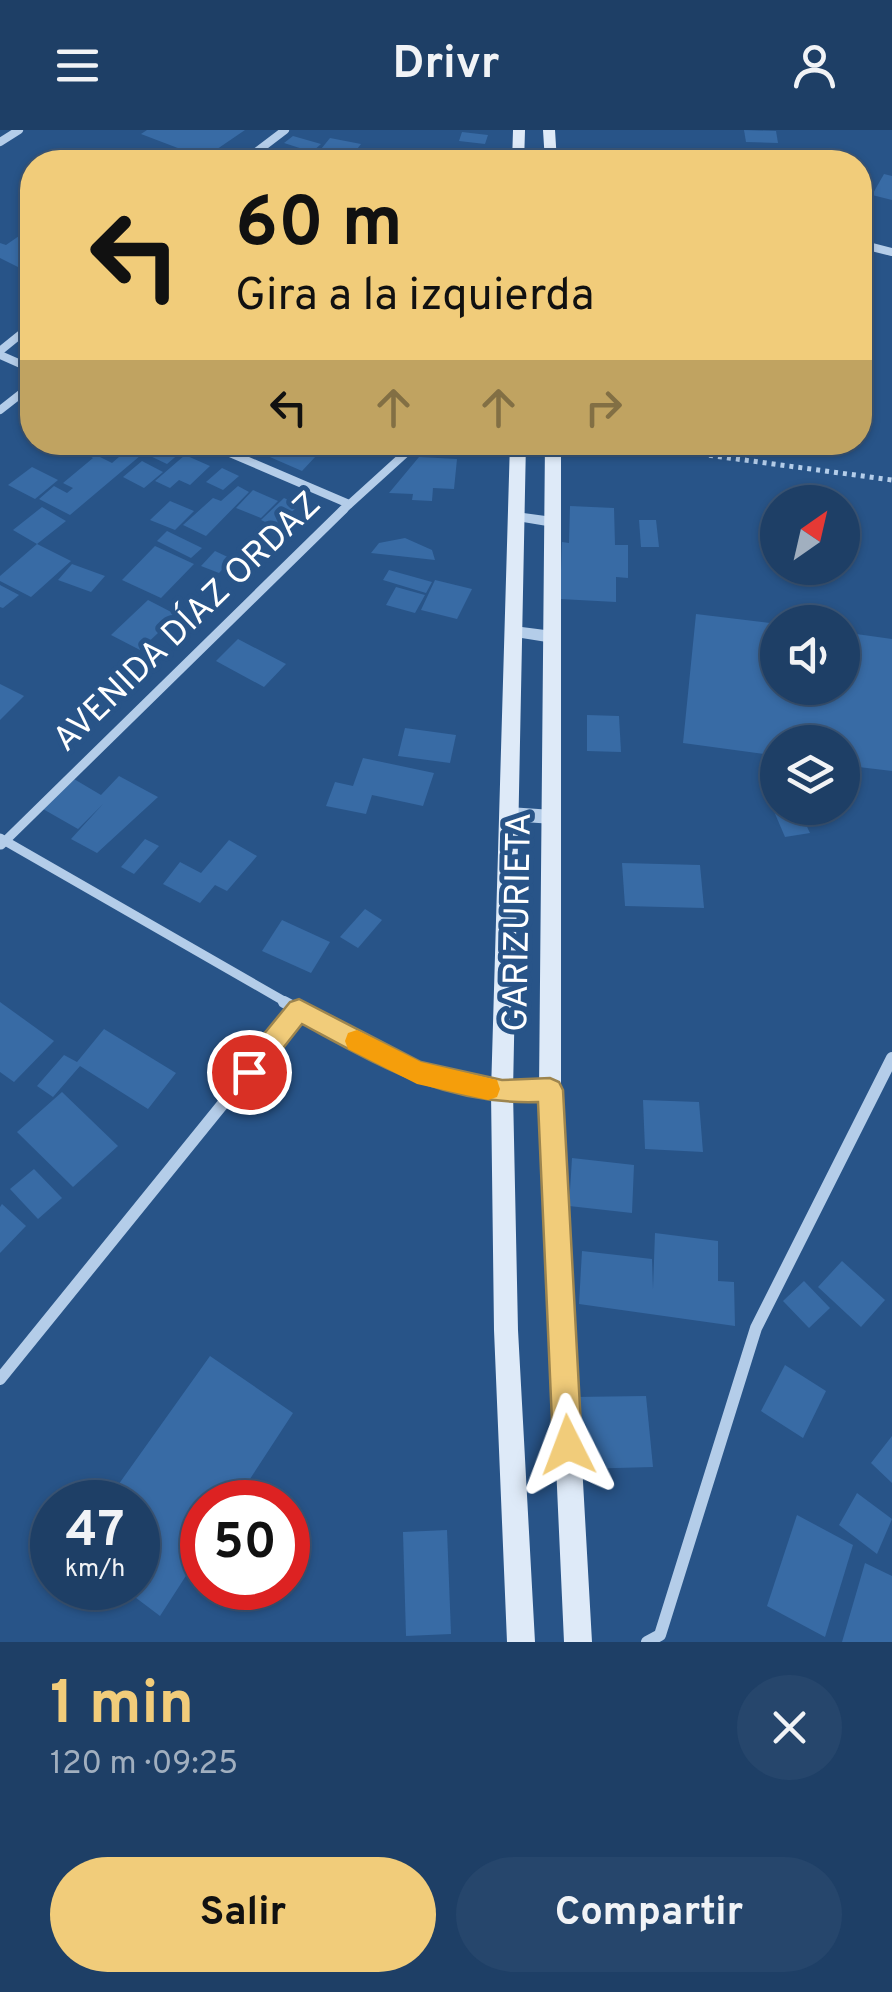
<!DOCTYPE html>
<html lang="es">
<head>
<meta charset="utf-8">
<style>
	:root { --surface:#1e3f66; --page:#26466c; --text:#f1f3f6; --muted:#a1afbf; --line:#3c587a; --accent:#f1cc7a }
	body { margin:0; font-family:Overpass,sans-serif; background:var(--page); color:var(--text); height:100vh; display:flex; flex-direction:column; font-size:38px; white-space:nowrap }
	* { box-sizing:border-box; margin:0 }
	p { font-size:32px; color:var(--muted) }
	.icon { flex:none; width:55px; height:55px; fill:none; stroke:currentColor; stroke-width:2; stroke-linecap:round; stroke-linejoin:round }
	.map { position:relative; height:1512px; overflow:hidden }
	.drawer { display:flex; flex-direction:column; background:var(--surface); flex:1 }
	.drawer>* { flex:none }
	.hud { position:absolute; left:20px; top:20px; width:852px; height:305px; border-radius:40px; box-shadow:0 2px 8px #0004,0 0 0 2px var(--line); background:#f1cc7a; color:#111; overflow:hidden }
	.needle { width:65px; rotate:34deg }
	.buttons { position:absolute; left:760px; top:355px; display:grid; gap:20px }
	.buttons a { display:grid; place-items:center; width:100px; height:100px; border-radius:50%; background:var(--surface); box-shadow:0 2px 8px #0004,0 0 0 2px var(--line); font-size:50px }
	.speed { position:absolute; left:30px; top:1350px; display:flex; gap:20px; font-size:50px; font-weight:700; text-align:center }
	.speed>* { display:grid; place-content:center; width:130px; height:130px; border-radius:50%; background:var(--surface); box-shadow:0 2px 8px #0004,0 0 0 2px var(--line); line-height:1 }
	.speed small { font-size:25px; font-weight:400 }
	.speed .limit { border:15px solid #d22; background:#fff; color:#111 }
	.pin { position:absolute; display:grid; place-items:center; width:85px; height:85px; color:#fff; margin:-42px; border:5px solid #fff; border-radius:50%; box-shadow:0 2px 10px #0007 }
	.me { position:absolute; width:110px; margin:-55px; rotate:357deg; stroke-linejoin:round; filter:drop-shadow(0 0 8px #0008) }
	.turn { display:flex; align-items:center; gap:35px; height:210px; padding:0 50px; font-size:45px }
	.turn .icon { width:130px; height:130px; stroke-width:2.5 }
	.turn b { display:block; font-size:70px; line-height:85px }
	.lanes { display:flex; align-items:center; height:95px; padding:0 50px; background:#0003; justify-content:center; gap:50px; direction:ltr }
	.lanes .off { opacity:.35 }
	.round { display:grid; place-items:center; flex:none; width:105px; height:105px; border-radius:52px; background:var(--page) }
	.summary { display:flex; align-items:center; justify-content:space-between; height:170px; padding:0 50px }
	h1 { font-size:60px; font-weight:700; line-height:75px; color:var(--accent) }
	.cta { display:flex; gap:20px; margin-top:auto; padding:20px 50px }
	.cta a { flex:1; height:115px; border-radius:60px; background:var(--accent); color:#111; font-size:40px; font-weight:700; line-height:115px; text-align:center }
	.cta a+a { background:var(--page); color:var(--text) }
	header { display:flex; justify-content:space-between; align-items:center; height:130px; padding:0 50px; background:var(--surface); font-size:45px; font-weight:700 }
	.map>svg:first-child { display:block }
	.building { fill:#386ba5 }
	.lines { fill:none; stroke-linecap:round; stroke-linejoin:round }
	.path { stroke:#b4cde9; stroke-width:5; stroke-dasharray:4 5; stroke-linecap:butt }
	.minor-far2 { stroke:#b4cde9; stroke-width:8 }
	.minor-far1 { stroke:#b4cde9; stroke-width:9 }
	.minor { stroke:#b4cde9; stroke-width:12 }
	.tertiary { fill:#b4cde9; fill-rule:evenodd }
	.secondary { fill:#deeaf8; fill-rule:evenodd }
	.route { fill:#f1cc7a; stroke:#9d854f; stroke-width:2.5 }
	.slow { fill:#f59e0b }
	.labels { text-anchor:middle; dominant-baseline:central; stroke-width:10; stroke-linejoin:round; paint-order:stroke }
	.street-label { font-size:35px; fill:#fff; stroke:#285488 }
</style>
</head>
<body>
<header><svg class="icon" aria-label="menu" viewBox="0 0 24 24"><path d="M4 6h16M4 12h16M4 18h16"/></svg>Drivr<svg class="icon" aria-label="person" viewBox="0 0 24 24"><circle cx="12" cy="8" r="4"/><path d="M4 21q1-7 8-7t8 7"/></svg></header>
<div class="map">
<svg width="892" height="1512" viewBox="0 0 892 1512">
	<rect width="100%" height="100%" fill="#285488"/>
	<!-- building -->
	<g class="building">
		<path d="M147,0H245L204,28L141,4Z"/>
		<path d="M744,0L776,1L778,13L746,12Z"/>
		<path d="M462,2L488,5L485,14L459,11Z"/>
		<path d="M293,6L321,14L312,22L284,13Z"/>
		<path d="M330,8L361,14L348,31L317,24Z"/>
		<path d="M357,22L395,24L393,32H354Z"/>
		<path d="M650,22L653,32H629L626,23Z"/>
		<path d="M884,44L892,46V70L872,65Z"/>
		<path d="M19,106L32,112V139L28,142L0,128V113L6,115Z"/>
		<path d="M79,312H113L96,325L112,333L134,314L147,320L70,385L39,369L54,356L67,363L73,358L63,353L93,328L73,317Z"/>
		<path d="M159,312H160L181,322L167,334L146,324Z"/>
		<path d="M283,312H329L302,341L263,324L272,315L278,317Z"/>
		<path d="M185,325L210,336L190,355L179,350L170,358L155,351Z"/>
		<path d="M419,327L457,329L454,359L433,358L432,371L412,370L413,364L389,363Z"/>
		<path d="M142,331L163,342L144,358L123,347Z"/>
		<path d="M32,337L58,350L35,369L8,355Z"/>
		<path d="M222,338L239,346L223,360L206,352Z"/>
		<path d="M238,356L249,362L206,406L183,395L213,368L221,371Z"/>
		<path d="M253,360L278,371L261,388L236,378Z"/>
		<path d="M284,368L299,375L276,397L261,390Z"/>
		<path d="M170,371L194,381L175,400L150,390Z"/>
		<path d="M570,376L614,378L615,415H628V448L616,447V472L560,469L562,412L569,413Z"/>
		<path d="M42,377L66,391L37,414L13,400Z"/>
		<path d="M639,390H656L659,417H641Z"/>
		<path d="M167,401L202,418L191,428L157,411Z"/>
		<path d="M405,408L432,420L435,430L371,423L379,413Z"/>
		<path d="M37,414L71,431L31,467L0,451V446Z"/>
		<path d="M155,416L194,434L161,468L122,450Z"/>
		<path d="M215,421L232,429L219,443L201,436Z"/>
		<path d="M72,434L105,446L91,462L58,450Z"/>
		<path d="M389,440L432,452L426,463L383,450Z"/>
		<path d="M435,450L472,459L457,489L421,480Z"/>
		<path d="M0,455L19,465L3,478L0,477Z"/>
		<path d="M396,457L425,465L415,483L386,475Z"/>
		<path d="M148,470L177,485L140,520L111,505Z"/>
		<path d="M696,484L778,494V558H842V502L892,509V641L842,635V612H778V626L683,613Z"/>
		<path d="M238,509L286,534L264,557L216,531Z"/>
		<path d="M0,554L24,566L0,590Z"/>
		<path d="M587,585L619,586L621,622L587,621Z"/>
		<path d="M405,598L456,605L450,633L398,626Z"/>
		<path d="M363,628L434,643L423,676L372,665L366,684L326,676L335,652L353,656Z"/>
		<path d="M119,646L158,667L97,723L71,709L103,674L78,699L43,679L74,649L101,665Z"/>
		<path d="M798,678L810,703L785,707L773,679Z"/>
		<path d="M145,709L159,716L134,744L121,737Z"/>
		<path d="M229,710L257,726L227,761L215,755L200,773L163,754L180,732L201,743Z"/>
		<path d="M622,733L700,735L704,778L625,776Z"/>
		<path d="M365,779L382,790L358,818L340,807Z"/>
		<path d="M282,790L330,812L311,843L262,821Z"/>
		<path d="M0,872L54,911L14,952L0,942Z"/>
		<path d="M104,899L176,943L148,979L80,936L53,967L37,956L64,925L77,932Z"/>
		<path d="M62,962L118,1016L73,1057L17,1002Z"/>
		<path d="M643,970L699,972L703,1022L645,1019Z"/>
		<path d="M572,1028L634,1035L632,1083L569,1076Z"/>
		<path d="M34,1039L62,1068L38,1089L10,1059Z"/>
		<path d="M2,1074L26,1096L0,1123V1077Z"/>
		<path d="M655,1103L718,1111V1151L734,1152L735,1196L579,1174L582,1121L652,1129L653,1159Z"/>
		<path d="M842,1131L885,1170L861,1197L818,1157Z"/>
		<path d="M804,1151L830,1178L809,1198L783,1171Z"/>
		<path d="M210,1226L293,1283L235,1372H202V1421L160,1486L123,1458H138V1372H106Z"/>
		<path d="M785,1235L826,1261L803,1308L761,1281Z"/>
		<path d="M646,1266L653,1337L579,1339L574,1267Z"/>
		<path d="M892,1306V1353L871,1333Z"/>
		<path d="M857,1363L892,1389L877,1424L839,1395Z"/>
		<path d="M797,1385L853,1415L825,1507L767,1476Z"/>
		<path d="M447,1400L451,1504L406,1506L403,1402Z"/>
		<path d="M865,1433L892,1446V1512H842Z"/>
	</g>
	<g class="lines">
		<!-- path -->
		<path class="path" d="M611,312L892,350"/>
		<!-- minor-far2 -->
		<g class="minor-far2">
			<path d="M0,12L19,0"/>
			<path d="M243,32L285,0"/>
			<path d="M860,114L892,122"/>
			<path d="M0,221L32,195"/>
			<path d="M0,225L32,239"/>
			<path d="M0,280L32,255"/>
			<path d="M204,312L349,374"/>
			<path d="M342,381L418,312"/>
		</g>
		<!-- minor-far1 -->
		<g class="minor-far1">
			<path d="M0,708L289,874"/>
			<path d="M1,715L344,379"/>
		</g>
		<!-- minor -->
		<g class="minor">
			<path d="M284,872L417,943L502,962L549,960"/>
			<path d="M0,1249L299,880"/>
			<path d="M647,1512L660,1505L756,1198L892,928"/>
		</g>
		<!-- tertiary -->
		<g class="tertiary">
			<path d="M516,382L553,387L560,392L553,397L511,390L509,387Z"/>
			<path d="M514,496L553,501L561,507L553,513L509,506L506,502L509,498Z"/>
			<path d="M509,677L553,680L559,682L561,687L559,692L553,694L509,691L503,689L501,684L503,679Z"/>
		</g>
		<!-- secondary -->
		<g class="secondary">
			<path d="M513,0H525L524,32H512Z"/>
			<path d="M543,0H555L557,32H545Z"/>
			<path d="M510,312H526L513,962L518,1200L535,1512H507L494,1200L491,962Z"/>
			<path d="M545,312H561V960L592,1512H564L539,960Z"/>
		</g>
	</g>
	<!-- route -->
	<path class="route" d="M299,869L421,932L502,950L550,948L559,952L563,960L582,1315L578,1325L568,1329L558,1325L553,1315L538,972C444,975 382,937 302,894L258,950L249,953L240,950L237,942L240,933L290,872Z"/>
	<!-- slow -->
	<path class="slow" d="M357,900L421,932L497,950L500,959L497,967L488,970L417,954L348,919L345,911L348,903Z"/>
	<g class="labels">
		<!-- street labels -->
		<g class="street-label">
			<text transform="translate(188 493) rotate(-44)">AVENIDA DÍAZ ORDAZ</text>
			<text transform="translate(519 792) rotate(-89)">GARIZURIETA</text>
		</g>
	</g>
</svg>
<div class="buttons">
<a><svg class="needle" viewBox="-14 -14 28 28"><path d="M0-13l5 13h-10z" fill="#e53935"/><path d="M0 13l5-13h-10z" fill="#a1afbf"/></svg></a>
<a><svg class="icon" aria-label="sound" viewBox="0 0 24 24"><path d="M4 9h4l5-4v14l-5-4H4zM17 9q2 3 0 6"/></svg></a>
<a><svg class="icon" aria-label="layers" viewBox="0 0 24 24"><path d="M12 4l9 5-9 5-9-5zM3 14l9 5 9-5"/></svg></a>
</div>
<div class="speed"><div>47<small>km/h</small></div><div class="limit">50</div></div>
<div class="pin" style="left:249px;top:942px;background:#d93025"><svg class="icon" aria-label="arrive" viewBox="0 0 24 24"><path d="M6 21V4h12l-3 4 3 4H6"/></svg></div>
<svg class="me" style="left:568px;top:1315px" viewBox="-20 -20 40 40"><path d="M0-17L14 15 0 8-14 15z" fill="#f1cc7a" stroke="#fff" stroke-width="4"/></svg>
<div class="hud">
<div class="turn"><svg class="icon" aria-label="left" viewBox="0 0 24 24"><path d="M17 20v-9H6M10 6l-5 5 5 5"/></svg><div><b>60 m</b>Gira a la izquierda</div></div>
<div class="lanes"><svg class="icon" aria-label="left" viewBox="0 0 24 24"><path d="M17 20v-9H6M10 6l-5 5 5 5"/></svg><svg class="icon off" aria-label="ahead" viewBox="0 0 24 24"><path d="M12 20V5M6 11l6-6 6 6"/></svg><svg class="icon off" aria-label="ahead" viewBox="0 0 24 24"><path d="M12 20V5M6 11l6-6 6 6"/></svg><svg class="icon off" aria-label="right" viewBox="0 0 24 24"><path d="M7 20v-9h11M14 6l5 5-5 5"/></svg></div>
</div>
</div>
<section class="drawer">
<div class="summary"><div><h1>1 min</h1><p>120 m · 09:25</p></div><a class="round"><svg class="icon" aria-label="close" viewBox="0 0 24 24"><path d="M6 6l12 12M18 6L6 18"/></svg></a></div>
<div class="cta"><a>Salir</a><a>Compartir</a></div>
</section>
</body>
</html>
